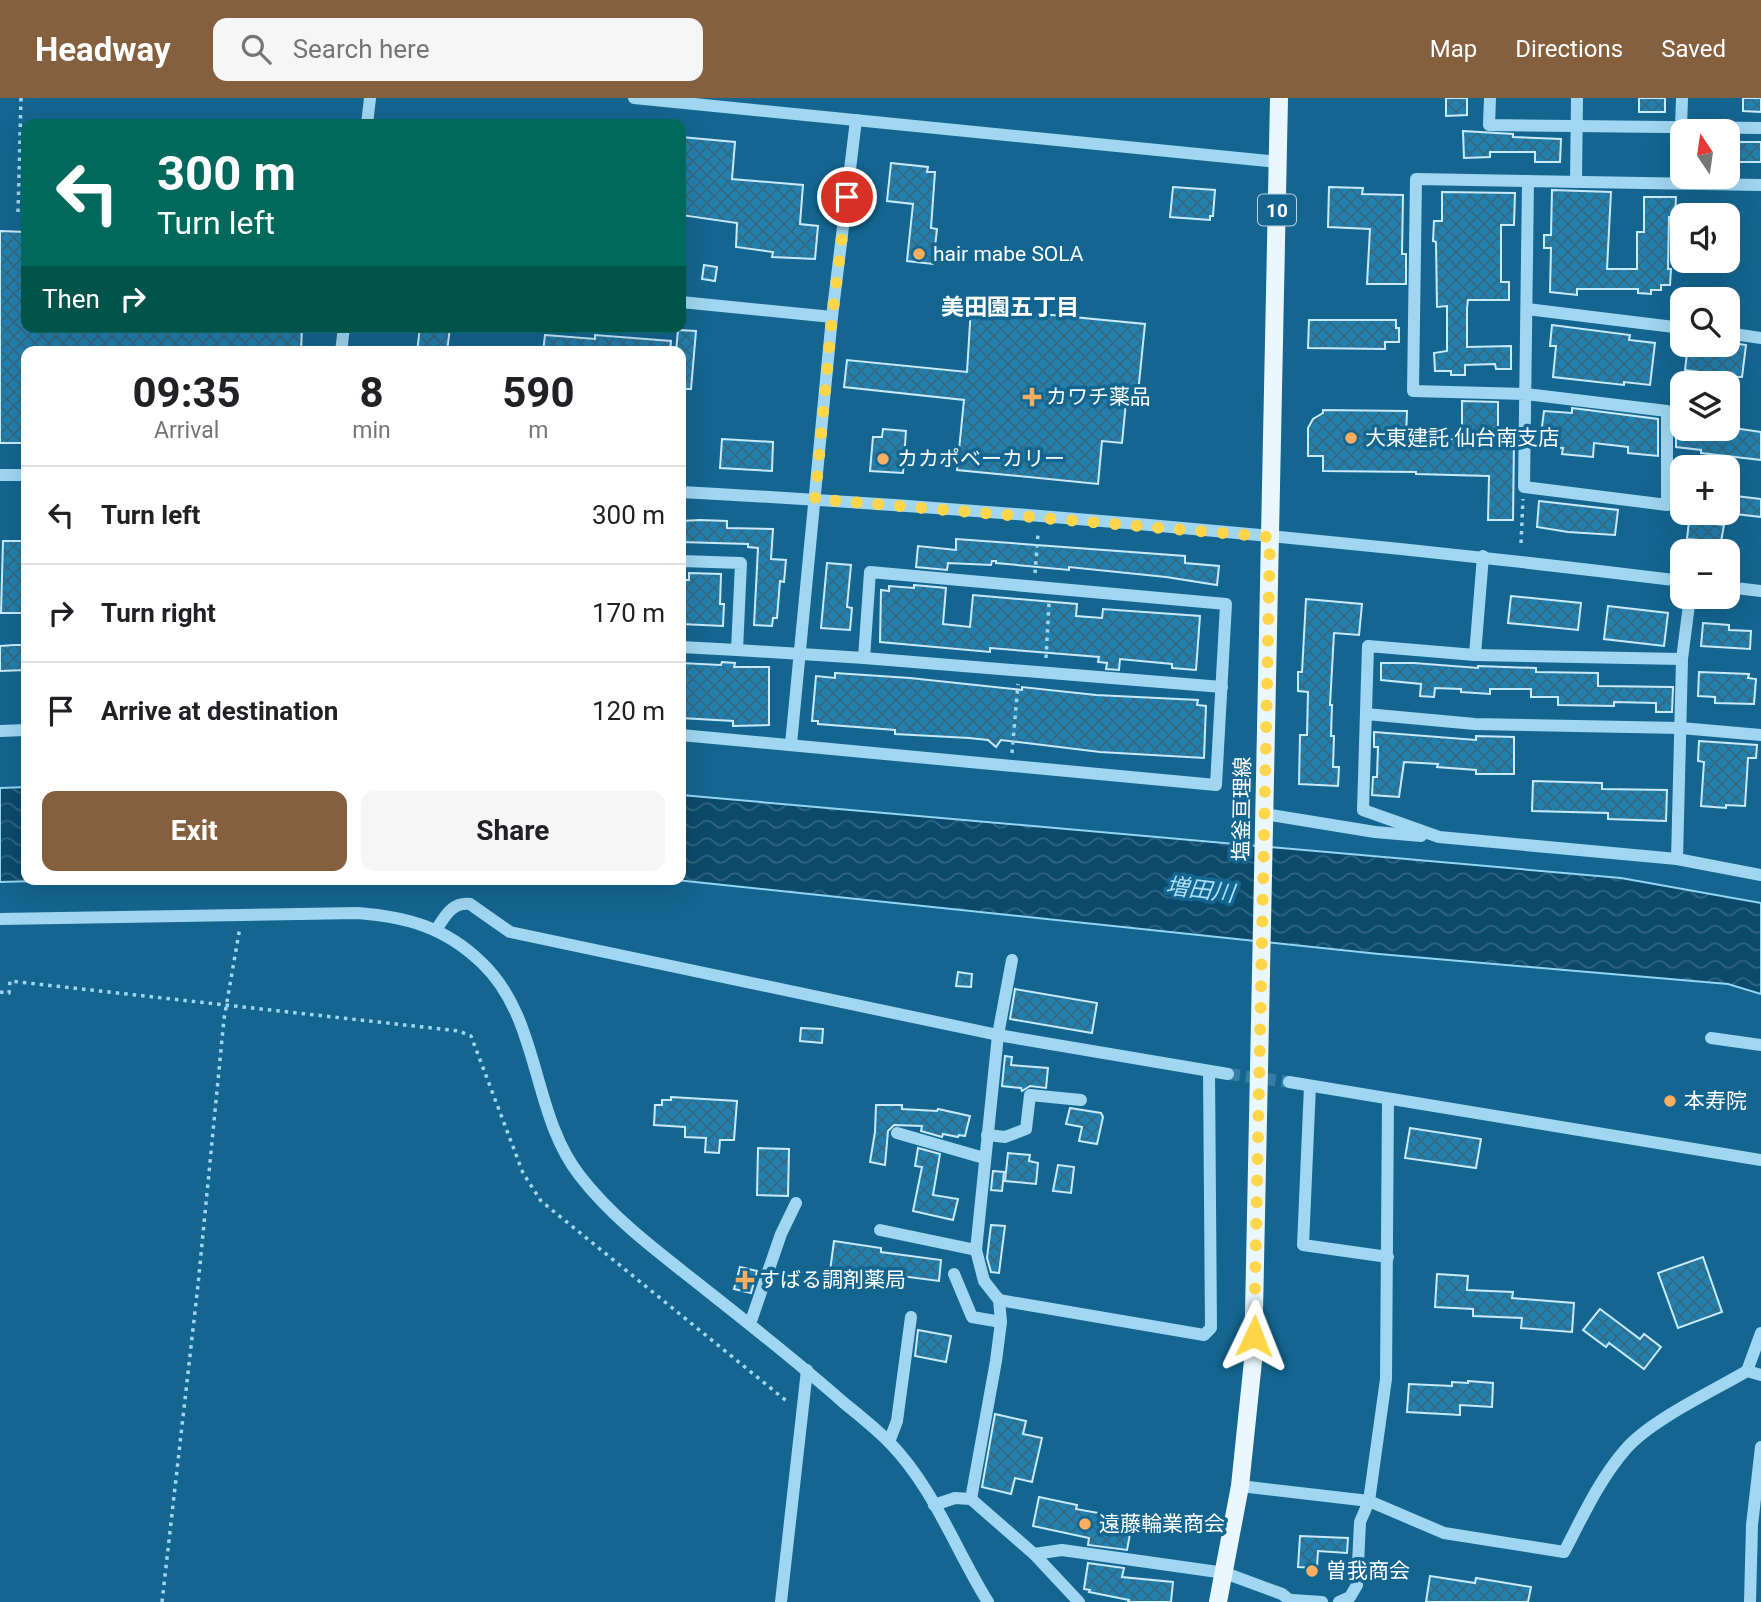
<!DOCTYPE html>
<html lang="en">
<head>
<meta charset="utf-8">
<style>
	:root { --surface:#fff; --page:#f6f6f6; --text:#202124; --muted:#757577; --line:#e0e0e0; --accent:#84603f }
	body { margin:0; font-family:Roboto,"Noto Sans JP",sans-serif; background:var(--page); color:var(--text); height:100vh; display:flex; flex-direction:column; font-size:26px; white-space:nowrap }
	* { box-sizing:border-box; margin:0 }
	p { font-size:23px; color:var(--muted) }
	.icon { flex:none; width:38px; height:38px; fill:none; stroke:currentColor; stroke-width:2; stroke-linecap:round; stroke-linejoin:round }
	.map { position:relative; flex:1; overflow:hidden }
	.panel { position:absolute; left:21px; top:248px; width:665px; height:539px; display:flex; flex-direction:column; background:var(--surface); border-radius:14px; box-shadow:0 7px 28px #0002 }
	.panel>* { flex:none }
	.top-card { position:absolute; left:21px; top:21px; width:665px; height:214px; border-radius:14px; box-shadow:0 7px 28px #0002; background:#00695c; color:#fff; overflow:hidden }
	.needle { width:46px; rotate:347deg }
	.controls { position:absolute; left:1670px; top:21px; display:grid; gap:14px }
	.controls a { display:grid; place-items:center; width:70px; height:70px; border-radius:14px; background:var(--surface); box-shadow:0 7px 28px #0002; font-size:35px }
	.pin { position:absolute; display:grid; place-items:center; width:60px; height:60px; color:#fff; margin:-30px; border:4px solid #fff; border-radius:50%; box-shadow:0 2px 7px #0007 }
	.me { position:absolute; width:77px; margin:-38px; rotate:2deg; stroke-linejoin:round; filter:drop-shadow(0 0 5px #0008) }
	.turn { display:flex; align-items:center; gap:24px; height:147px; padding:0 21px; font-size:32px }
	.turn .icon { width:91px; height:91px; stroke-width:2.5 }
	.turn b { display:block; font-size:49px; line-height:60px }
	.then { display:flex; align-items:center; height:66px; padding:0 21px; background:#0003; gap:14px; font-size:26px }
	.eta { display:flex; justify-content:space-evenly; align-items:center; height:119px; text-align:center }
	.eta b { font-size:42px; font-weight:700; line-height:49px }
	.button { display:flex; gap:14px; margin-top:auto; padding:14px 21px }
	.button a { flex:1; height:80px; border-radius:14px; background:var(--accent); color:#fff; font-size:28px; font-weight:700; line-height:80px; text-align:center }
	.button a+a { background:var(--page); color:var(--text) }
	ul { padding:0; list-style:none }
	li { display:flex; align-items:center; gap:21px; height:98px; padding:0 21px; border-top:2px solid var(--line) }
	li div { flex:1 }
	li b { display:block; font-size:26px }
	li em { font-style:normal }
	header { display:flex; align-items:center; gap:42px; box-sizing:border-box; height:98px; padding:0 35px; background:var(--accent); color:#fff }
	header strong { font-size:33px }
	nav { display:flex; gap:38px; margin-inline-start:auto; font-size:24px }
	.search { width:490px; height:63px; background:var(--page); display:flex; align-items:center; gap:18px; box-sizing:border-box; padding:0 24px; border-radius:14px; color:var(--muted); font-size:26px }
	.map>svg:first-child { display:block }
	.water { fill:url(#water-waves); stroke:#92d5f4; stroke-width:2 }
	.building { fill:url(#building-cross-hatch); stroke:#c7ebfc; stroke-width:2 }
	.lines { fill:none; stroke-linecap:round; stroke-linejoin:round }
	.minor-tunnel { stroke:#377ca1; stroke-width:12; stroke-dasharray:12 6; stroke-linecap:butt }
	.path { stroke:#a0d6f1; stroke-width:3.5; stroke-dasharray:3.5 5; stroke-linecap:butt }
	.minor { stroke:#a0d6f1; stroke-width:12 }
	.major { stroke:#eaf7ff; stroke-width:18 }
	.route { stroke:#ffd54a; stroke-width:12; stroke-dasharray:0 21.6 }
	.poi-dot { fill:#ffae60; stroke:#146590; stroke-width:2.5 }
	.labels { text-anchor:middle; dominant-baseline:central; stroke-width:7; stroke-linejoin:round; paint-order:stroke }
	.shield { fill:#146590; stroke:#b8d1de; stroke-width:2 }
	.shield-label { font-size:19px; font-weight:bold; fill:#fff }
	.poi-label { font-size:21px; fill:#fff; stroke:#146590; text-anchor:start }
	.street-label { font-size:21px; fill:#fff; stroke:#146590 }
	.neighbourhood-label { font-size:23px; font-weight:bold; fill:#fff; stroke:#146590 }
	.water-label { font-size:23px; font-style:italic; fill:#acdff8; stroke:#146590 }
</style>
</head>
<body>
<header>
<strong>Headway</strong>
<div class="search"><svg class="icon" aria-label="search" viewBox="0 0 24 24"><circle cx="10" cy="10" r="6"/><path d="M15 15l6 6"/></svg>Search here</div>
<nav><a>Map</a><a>Directions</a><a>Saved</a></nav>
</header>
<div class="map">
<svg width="1761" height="1504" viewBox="0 0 1761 1504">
	<defs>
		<pattern id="water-waves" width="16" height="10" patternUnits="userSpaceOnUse" patternTransform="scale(1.75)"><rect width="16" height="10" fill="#0c4a6c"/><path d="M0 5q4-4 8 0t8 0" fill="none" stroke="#306582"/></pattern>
		<pattern id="building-cross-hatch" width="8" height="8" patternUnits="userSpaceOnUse" patternTransform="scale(1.75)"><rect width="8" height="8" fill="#2280af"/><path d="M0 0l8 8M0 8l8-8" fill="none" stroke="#356982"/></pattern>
	</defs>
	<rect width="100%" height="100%" fill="#146590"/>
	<!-- water -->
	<g class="water">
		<path d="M26,689V782H70L0,784V690Z"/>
		<path d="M681,697L1621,780L1761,805V896L1728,886L1379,856L676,782H681Z"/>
	</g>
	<!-- building -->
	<g class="building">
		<path d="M1446,0H1467V17L1446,18Z"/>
		<rect x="1639" y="0" width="26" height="14"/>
		<path d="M1743,0H1761V14L1743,13Z"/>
		<path d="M1463,33L1513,36V39L1561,41L1560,64H1535V54H1490V59L1464,60Z"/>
		<path d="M681,39L735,44L732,81L803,87L800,126L818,128L815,161L772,159L773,154L736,149L737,125L681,117Z"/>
		<rect x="1727" y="44" width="34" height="20"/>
		<path d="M891,65L928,69L927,74H935L931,130L937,131L933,166L907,163L913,106L887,103Z"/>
		<path d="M1173,89L1215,92L1213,118H1210V122L1170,119Z"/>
		<path d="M1329,89L1363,90L1362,96L1403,97L1402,156H1406V186H1367L1370,131L1328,129Z"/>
		<path d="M1552,92L1611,94L1607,171H1637V134H1644V99H1676L1675,119H1669L1668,171H1671L1670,187H1661V192H1651V196L1638,195V191H1577V197L1550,194L1551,150H1544V137H1551Z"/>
		<path d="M1442,94L1515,95L1514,127H1501V184H1509V202H1468L1467,210V249L1511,248V271H1496L1495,266L1465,267V277H1451V273H1435L1434,255L1447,253V208L1437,209L1436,144L1433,143L1434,123H1442Z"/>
		<path d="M0,133L26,134V229H302L301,254H26V345H0Z"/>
		<path d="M704,167L717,169L715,183L702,181Z"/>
		<path d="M971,209L1145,226L1138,295L1127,294L1122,345L1102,343L1098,386L957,372L964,302L844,289L847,262L967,274Z"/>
		<path d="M1309,222H1396V230H1399V244H1385V251L1308,250Z"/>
		<path d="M1552,227L1630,237L1629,242L1655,245L1650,287L1624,284V287L1553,279L1556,248H1550Z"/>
		<path d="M420,229H450L447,254H417Z"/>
		<path d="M678,232L696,233L691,291H681V254H676Z"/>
		<path d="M545,237L595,241V237L671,243L670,254H543Z"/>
		<path d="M1727,244L1746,247L1742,279L1714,278L1715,276L1685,272L1688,247H1727Z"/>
		<path d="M1462,303L1498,304V343H1514L1513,422H1488L1489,378L1416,376V374L1323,373V358H1308V330L1313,321L1323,315V312L1407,313L1406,340L1462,341Z"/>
		<path d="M1572,310L1658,321V358L1628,355V349L1594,345L1593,359L1562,356L1563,350L1547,349V345L1540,344L1544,313L1572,315Z"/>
		<path d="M1727,329L1761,334V362L1701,355V352L1676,349V331Z"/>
		<path d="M883,331L906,333L903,375L870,373L873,339H882Z"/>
		<path d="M722,341L773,344L772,373L720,370Z"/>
		<path d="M1727,397L1761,401V419L1727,415Z"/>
		<path d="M1539,403L1618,412L1615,437L1568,434L1537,429Z"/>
		<path d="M700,422L727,423V430L773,431L771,461L786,462L784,484L780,483L777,520H773L772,528L754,527L758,450L748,449V446L681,444V423Z"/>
		<path d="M1689,423L1724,427L1721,444L1687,441Z"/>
		<path d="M956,441L1185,458V465L1219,468L1217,487L1166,479L1069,469V472L996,465V463H992L991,467L948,465L947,472L916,469L918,448L956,452Z"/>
		<path d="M3,443H26V515H1Z"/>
		<path d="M827,465L851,467L847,509L852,510L850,532L821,530Z"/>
		<path d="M689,475L721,476L720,506H724L723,528L681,526V482H689Z"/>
		<path d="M914,487L946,490L943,526L970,529L973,497L1077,506L1076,518L1102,520L1103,511L1200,518L1196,572L1172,570V566L1120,561L1119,572L1106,571L1107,565L1098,564L1099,559L990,550V554L880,544L881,492L889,493V488L914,490Z"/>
		<path d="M1511,498L1581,505L1578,532L1508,525Z"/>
		<path d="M1306,501L1362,506L1359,537L1334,535L1330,607H1332L1331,638H1334L1333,669H1339L1338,688L1299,686L1300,637H1307L1308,594L1298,593V574H1302Z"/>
		<path d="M1608,508L1668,515L1664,548L1604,541Z"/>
		<path d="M1703,525L1729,527V532L1751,533L1750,551L1701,548Z"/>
		<path d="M14,547H26V572L0,573V548Z"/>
		<path d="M722,564L735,565L734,569H769V627L733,628V623L681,620V565L721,567Z"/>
		<path d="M1381,565H1414L1478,570V568L1536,570V574L1598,575V588L1673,589L1672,614H1656V605L1614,604V608L1558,607V599H1531V591H1490V596L1461,594V591L1435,590L1434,599L1420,598L1421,586L1381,582Z"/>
		<path d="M1699,574L1749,576L1748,580L1756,581L1754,606L1715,605V599L1698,598Z"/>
		<path d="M835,575L910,580L1022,592V589L1096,597L1198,602L1197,607L1206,608L1204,660L1100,654L1001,642L996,649L988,642L969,640L895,636V632L818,626V623H812L816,578L835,580Z"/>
		<path d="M1374,634L1476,642V638L1514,639V676H1476V672L1437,669L1438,666L1404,664L1399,699L1372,697L1373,679H1377L1378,649H1374Z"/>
		<path d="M1699,643L1757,647L1756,660H1748L1745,708L1726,707V710L1701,708L1704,664L1698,663Z"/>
		<path d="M1533,683L1602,685V691L1667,692L1666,723L1608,721V715L1532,713Z"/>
		<path d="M958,874L972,876L971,889L956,888Z"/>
		<path d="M1015,891L1097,905L1092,935L1010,921Z"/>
		<path d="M801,930L823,931L822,945L800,943Z"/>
		<path d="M1005,958L1012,959L1011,967L1048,970L1046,990L1030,988L1022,993L1021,990L1002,988Z"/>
		<path d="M671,999L737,1003L734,1042H720L719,1055L705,1054L706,1040L685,1039V1029L654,1027L655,1007H662V1002H671Z"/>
		<path d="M876,1007H902V1011L937,1013L938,1011L970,1018L965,1038L959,1037L958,1039L943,1036L942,1039L921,1033L922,1028L894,1027L888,1033L885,1067L870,1064L875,1034Z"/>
		<path d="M1070,1010L1101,1015L1103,1019L1097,1046L1079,1043L1082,1029L1066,1026Z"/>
		<path d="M1410,1030L1481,1041L1476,1070L1405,1060Z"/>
		<path d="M758,1050L789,1051L788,1098L757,1097Z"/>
		<path d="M918,1050L940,1056L933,1097L958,1101L953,1122L913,1113L922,1069L915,1068Z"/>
		<path d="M1008,1055L1030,1057L1029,1063L1038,1065L1036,1086L1005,1083Z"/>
		<path d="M1058,1067L1074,1069L1071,1095L1053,1093Z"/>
		<path d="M993,1073L1004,1074L1002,1093L991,1092Z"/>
		<path d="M991,1127L1005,1128L999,1175L991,1174L987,1160Z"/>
		<path d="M834,1143L881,1150V1154L941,1162L939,1183L877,1175V1180L830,1173Z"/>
		<path d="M1703,1159L1722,1214L1678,1230L1658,1175Z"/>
		<path d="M740,1169L757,1173L751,1195L734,1191Z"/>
		<path d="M1437,1176L1468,1178L1467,1192L1513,1194L1512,1200L1574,1205L1572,1234L1521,1230L1522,1220L1473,1218V1211L1435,1209Z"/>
		<path d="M1600,1211L1640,1241L1644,1236L1661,1249L1644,1271L1609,1245L1606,1249L1583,1232Z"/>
		<path d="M918,1232L951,1238L946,1264L915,1258Z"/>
		<path d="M1468,1283L1493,1285L1492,1309L1460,1307V1317L1407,1314L1409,1286L1452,1288V1284L1468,1285Z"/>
		<path d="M995,1316L1026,1323L1023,1336L1042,1340L1032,1384L1015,1380L1011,1396L982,1389Z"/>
		<path d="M1039,1399L1077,1407L1076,1411L1126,1420L1124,1429L1131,1431L1127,1452L1088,1447L1089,1440L1033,1428Z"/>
		<path d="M1300,1438L1348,1440L1347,1455L1318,1453L1317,1470L1298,1469Z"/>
		<path d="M1088,1465L1124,1470L1122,1479L1173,1484L1171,1504H1128L1129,1502L1089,1494L1090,1492L1084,1491Z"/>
		<path d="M1430,1478L1475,1485L1476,1480L1531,1489L1528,1504H1426Z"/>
	</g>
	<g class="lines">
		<!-- minor-tunnel -->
		<path class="minor-tunnel" d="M1228,976L1289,984"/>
		<!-- path -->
		<g class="path">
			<path d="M18,114L21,0"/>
			<path d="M1521,445L1523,401"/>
			<path d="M1035,475L1038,436"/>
			<path d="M1046,560L1049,505"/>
			<path d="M1012,655L1018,586"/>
			<path d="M0,894L9,895L10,883L459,933L471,938L523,1075L541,1103L789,1305"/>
			<path d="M162,1504L198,1187L224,921L240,829"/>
		</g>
		<!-- minor -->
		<g class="minor">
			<path d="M634,0L1278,64"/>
			<path d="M1490,0L1489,27L1761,30"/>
			<path d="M367,26L370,0"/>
			<path d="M1681,29L1682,0"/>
			<path d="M1528,83L1524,389L1667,407V313L1526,296L1413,293L1416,81L1761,87"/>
			<path d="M1576,84L1577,0"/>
			<path d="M681,204L832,219"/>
			<path d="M1527,211L1682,230"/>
			<path d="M1727,235L1761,240"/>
			<path d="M341,254L344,229"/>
			<path d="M0,377H26"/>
			<path d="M681,394C1015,412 1350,442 1682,483"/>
			<path d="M1483,458L1475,557L1368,548L1363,712L1439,739L1677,761L1682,561L1690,499"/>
			<path d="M681,463L741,465L737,552L864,560L870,474L1226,506L1216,687L681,637"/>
			<path d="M1727,489L1761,493"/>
			<path d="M681,549L737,552"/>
			<path d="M1475,557L1682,561"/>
			<path d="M864,560L1222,589"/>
			<path d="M1366,616L1475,626L1681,630L1761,637"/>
			<path d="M0,633L26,632"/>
			<path d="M791,646L832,219L856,22"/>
			<path d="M1265,716L1375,734L1421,738"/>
			<path d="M1677,761L1761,777"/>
			<path d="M0,821L358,815C407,819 445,829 482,865C541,921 531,1016 580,1078C615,1123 661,1156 705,1191C752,1228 799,1265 844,1305C859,1317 874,1329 888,1343C933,1388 955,1451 988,1504"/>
			<path d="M436,832C445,818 452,804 470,806L510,834L998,937L1228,976"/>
			<path d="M1711,940L1761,947"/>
			<path d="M1289,984L1761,1062"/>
			<path d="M1310,988L1303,1147L1388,1159"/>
			<path d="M897,1035L984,1060"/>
			<path d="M987,1037L1005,1039L1026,1031L1030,997L1081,1002"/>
			<path d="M880,1132L976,1152"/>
			<path d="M954,1176L972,1219L1001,1224"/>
			<path d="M999,1202L1204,1237L1211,1230L1209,973"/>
			<path d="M750,1226L781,1136L796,1105"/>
			<path d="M1747,1273L1761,1235"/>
			<path d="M889,1344L897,1323L911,1219"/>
			<path d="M1240,1388L1369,1403L1444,1435L1564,1454C1582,1420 1599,1382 1625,1352C1649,1323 1713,1293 1747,1273L1761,1277"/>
			<path d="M971,1401L996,1263L1001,1224L999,1202L984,1183L976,1152L998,937L1012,862"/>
			<path d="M934,1407L955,1400L971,1401L1034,1456L1079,1504"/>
			<path d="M1034,1456L1062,1452L1225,1475L1282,1496L1292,1504"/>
			<path d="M1292,1502L1322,1504"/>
			<path d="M781,1504L807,1272"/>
			<path d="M1339,1504L1350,1499L1357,1487L1360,1424L1369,1403L1386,1281L1388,1001"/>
			<path d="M1750,1504L1752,1427L1761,1349"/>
		</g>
		<!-- major -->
		<path class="major" d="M1218,1504L1240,1388L1253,1263L1279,0"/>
	</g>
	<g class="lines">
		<!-- route -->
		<path class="route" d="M847,99L832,219L815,401L1270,439L1254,1238"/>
	</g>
	<!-- markers -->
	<g class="poi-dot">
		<circle cx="919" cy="156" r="7"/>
		<path d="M1028.5 288.5h7v7h7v7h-7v7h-7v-7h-7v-7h7z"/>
		<circle cx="1351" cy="340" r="7"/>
		<circle cx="883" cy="361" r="7"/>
		<circle cx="1670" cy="1003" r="7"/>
		<path d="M741.5 1171.5h7v7h7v7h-7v7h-7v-7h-7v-7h7z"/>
		<circle cx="1085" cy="1426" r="7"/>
		<circle cx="1312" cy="1473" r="7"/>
	</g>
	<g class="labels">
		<!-- shield labels -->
		<rect class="shield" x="1258" y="96.5" width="38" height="31" rx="5"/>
		<g class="shield-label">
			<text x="1277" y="112">10</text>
		</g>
		<!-- poi labels -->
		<g class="poi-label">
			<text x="933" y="156">hair mabe SOLA</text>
			<text x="1046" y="299">カワチ薬品</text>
			<text x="1365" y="340">大東建託 仙台南支店</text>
			<text x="897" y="361">カカポベーカリー</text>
			<text x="1684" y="1003">本寿院</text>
			<text x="759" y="1182">すばる調剤薬局</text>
			<text x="1099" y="1426">遠藤輪業商会</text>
			<text x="1326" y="1473">曽我商会</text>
		</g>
		<!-- street labels -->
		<g class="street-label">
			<text transform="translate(1242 711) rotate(-89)">塩釜亘理線</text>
		</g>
		<!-- neighbourhood labels -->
		<g class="neighbourhood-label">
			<text x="1010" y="209">美田園五丁目</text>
		</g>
		<!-- water labels -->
		<g class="water-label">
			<text transform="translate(1200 792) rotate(7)">増田川</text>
		</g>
	</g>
</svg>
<div class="controls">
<a><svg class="needle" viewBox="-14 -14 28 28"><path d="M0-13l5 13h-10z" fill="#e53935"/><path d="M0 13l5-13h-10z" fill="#757577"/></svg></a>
<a><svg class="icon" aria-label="sound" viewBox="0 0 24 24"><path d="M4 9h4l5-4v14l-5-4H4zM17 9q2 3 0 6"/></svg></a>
<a><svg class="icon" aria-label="search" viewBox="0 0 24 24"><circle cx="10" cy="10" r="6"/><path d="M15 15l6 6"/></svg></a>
<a><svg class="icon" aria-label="layers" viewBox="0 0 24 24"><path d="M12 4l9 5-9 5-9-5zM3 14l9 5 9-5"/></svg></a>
<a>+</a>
<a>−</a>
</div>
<div class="pin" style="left:847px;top:99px;background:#d93025"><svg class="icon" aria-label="arrive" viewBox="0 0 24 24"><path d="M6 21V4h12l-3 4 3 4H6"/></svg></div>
<svg class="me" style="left:1254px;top:1238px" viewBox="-20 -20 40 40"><path d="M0-17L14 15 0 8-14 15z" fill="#ffd54a" stroke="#fff" stroke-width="4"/></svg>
<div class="top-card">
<div class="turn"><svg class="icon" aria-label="left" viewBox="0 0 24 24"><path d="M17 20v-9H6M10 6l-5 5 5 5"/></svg><div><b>300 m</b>Turn left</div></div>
<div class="then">Then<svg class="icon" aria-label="right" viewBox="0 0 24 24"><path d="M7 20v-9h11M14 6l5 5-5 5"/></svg></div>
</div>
<section class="panel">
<div class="eta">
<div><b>09:35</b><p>Arrival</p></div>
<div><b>8</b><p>min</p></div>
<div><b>590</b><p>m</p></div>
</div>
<ul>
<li><svg class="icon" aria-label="left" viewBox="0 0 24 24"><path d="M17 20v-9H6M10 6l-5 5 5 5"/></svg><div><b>Turn left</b></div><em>300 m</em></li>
<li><svg class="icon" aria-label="right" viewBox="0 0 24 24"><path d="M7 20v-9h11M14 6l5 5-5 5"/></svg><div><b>Turn right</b></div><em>170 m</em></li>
<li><svg class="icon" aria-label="arrive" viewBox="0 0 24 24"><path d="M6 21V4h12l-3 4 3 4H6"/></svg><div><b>Arrive at destination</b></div><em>120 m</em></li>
</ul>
<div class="button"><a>Exit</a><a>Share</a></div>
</section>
</div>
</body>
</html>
